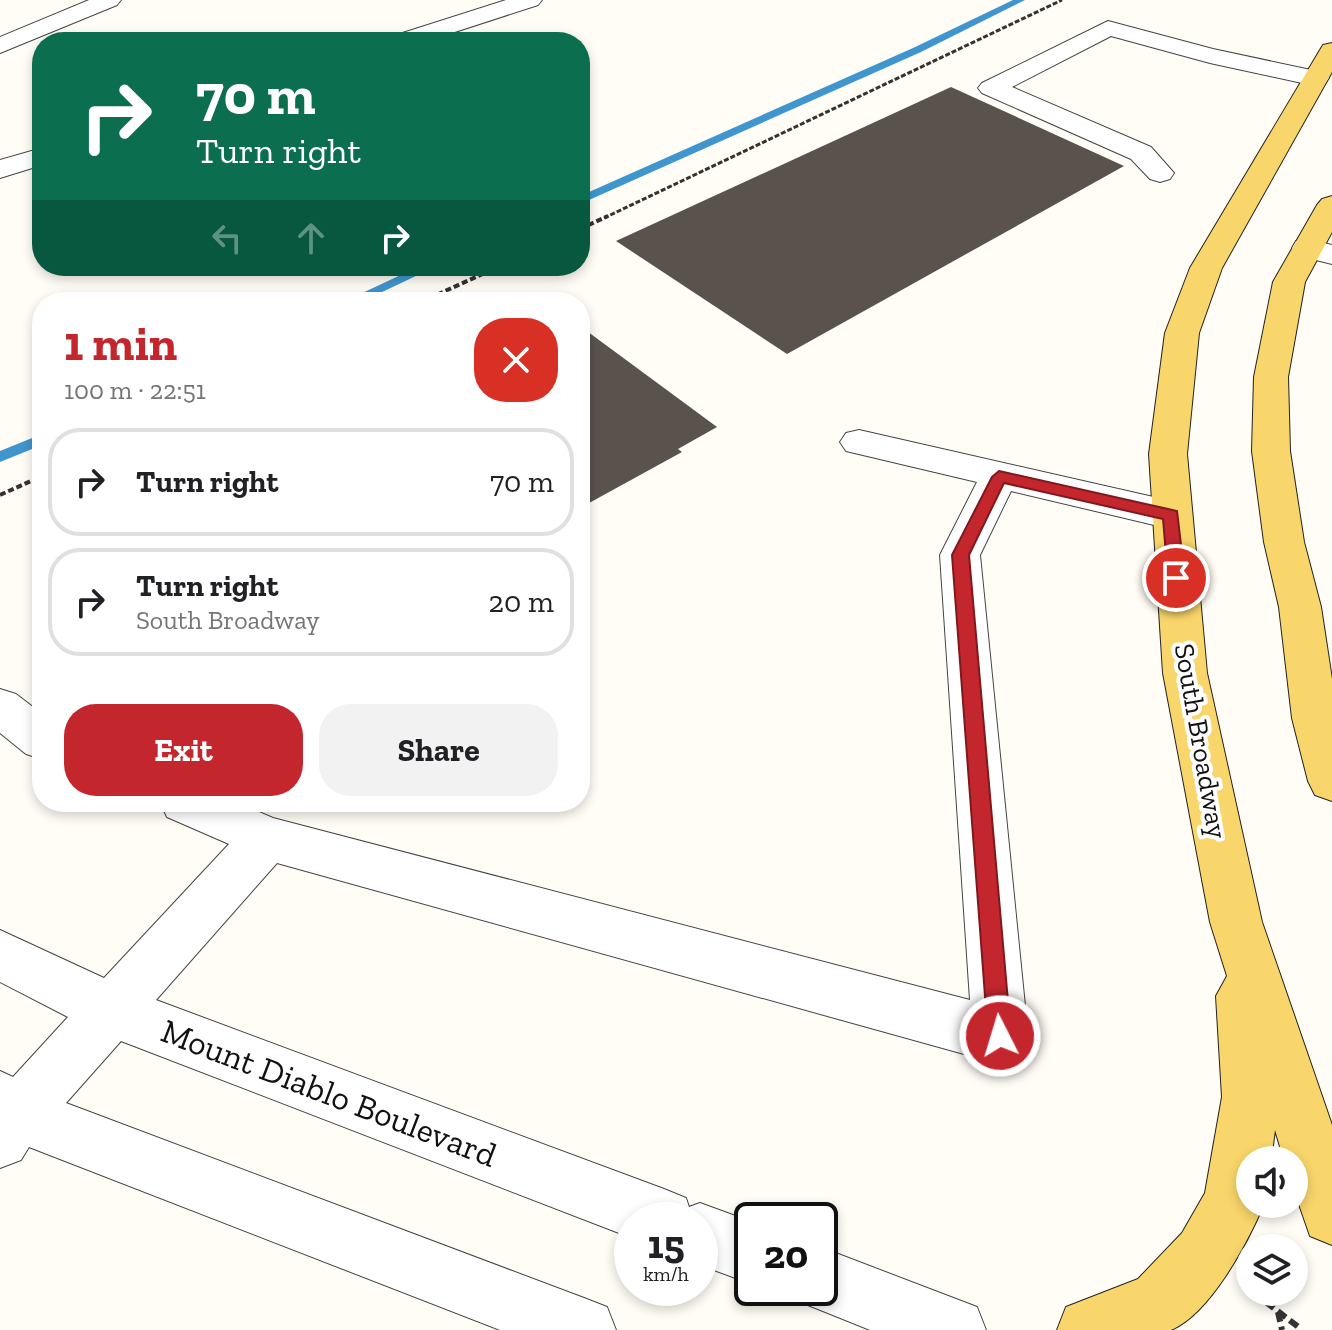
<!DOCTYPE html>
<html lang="en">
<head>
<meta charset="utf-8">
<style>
	:root { --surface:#fff; --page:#f2f2f2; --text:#202124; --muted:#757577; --line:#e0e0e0; --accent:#c4262e }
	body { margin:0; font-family:"Zilla Slab",serif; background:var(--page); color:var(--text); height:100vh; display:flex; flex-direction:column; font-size:30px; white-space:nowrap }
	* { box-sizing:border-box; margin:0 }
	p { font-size:26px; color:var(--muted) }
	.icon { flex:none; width:44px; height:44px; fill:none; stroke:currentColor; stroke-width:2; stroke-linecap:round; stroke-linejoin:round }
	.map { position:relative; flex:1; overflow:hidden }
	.drawer { position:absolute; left:32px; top:292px; width:558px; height:520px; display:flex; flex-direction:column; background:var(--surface); border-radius:32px; box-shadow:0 4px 12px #0003 }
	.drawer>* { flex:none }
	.top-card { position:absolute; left:32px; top:32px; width:558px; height:244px; border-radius:32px; box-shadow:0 4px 12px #0003; background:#0b6e4f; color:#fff; overflow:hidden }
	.buttons { position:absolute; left:1236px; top:1146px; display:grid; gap:16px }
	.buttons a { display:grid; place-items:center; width:72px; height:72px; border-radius:50%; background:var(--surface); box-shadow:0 4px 12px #0003; font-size:40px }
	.speed { position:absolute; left:614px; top:1202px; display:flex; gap:16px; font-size:40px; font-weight:700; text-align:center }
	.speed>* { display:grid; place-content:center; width:104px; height:104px; border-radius:50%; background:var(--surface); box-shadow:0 4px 12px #0003; line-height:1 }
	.speed small { font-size:20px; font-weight:400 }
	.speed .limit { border:4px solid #111; border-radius:12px; background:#fff; color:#111 }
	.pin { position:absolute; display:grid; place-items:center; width:68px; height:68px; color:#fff; margin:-34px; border:4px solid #fff; border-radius:50%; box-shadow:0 2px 8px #0007 }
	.me { position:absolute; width:88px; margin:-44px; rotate:355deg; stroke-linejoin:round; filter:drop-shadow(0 0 6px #0008) }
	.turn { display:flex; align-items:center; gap:28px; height:168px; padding:0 32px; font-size:36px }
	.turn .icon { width:104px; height:104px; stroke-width:2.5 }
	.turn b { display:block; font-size:56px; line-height:68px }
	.lanes { display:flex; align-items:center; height:76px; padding:0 32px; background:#0003; justify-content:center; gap:40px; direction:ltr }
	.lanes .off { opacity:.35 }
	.round { display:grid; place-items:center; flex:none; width:84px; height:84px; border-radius:32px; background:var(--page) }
	.summary { display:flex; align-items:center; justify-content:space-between; height:136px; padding:0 32px }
	h1 { font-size:48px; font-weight:700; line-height:60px; color:var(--accent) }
	.button { display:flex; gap:16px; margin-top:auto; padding:16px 32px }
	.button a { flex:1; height:92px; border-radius:32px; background:var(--accent); color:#fff; font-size:32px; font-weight:700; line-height:92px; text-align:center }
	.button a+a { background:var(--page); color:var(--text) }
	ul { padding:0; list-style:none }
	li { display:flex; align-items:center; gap:24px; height:108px; margin:0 16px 12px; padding:0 16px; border:4px solid var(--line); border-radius:32px }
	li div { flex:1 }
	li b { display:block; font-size:30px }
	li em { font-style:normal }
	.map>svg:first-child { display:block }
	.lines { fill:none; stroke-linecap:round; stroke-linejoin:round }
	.stream { fill:#3f96cf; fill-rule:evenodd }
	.building { fill:#5a524d }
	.minor-casing { stroke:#444; stroke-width:2 }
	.major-casing { stroke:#222; stroke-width:2 }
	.path-far2 { stroke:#333; stroke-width:3; stroke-dasharray:5 2; stroke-linecap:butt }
	.path-far1 { stroke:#333; stroke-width:4; stroke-dasharray:6 3; stroke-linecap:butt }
	.path { stroke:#333; stroke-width:6; stroke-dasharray:10 5; stroke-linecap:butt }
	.minor { fill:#fff; fill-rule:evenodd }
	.major { fill:#f9d66b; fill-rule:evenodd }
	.route { fill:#c4262e; stroke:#7f191e; stroke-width:2 }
	.labels { text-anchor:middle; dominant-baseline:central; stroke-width:8; stroke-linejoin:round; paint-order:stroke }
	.street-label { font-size:28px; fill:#111; stroke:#fff }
	.near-street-label { font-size:34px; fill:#111; stroke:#fff }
</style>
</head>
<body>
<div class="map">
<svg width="1332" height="1330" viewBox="0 0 1332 1330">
	<rect width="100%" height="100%" fill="#fffdf5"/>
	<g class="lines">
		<!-- stream -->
		<g class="stream">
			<path d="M1013,0H1025L921,52L580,204V196L913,48Z"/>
			<path d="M420,266H437L361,302H343Z"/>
			<path d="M42,434V445L0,462V451Z"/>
		</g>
	</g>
	<!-- building -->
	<g class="building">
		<path d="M951,87L1124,166L787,354L616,241Z"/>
		<path d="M580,326L717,427L678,449L682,452L580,508Z"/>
	</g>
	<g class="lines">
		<!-- minor casing -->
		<g class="minor-casing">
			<g id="minor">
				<path d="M89,0H121L117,5L0,53V37Z"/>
				<path d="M506,0H542L538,5L424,42H387L390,37Z"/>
				<path d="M1108,21L1213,49L1325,73L1329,78L1325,83L1316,86L1210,63L1111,36L1012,87L1151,147L1174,173L1170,179L1160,182L1150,179L1131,159L982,93L978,88L982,83Z"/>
				<path d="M42,148V165L0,178V160Z"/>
				<path d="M1307,239L1332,245V264L1296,255L1292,248L1296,241Z"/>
				<path d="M859,430L1171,501L1185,505L1191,515L1185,525L1171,529L1011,491L980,555L1028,1036L1020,1056L1000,1064L277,863L156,1000L664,1189L686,1198L689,1207L700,1203L752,1222V1284L700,1265V1220H632V1238L121,1041L66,1103L584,1298L607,1307L616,1330H500L29,1147L21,1160L0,1168V1071L13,1077L68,1017L0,982V930L104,978L229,844L167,817L160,802H236L273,818L970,1000L940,555L977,482L846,451L840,442L846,433Z"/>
				<path d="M0,689L16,694L42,714V759L26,754L0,733Z"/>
				<path d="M820,1247L977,1307L986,1330H870L798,1301L792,1288H820Z"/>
			</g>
		</g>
		<!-- major casing -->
		<g class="major-casing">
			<g id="major">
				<path d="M1332,43V72L1222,268L1199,333L1187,454L1207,673L1262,922L1332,1125V1245L1310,1236L1294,1190V1160H1284L1275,1130L1271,1160H1250V1204H1264C1248,1242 1210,1314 1171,1330H1057L1066,1307L1138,1279L1182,1233L1205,1193L1222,1097L1216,996L1227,976L1210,922L1163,673L1149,454L1165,333L1190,268L1320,50L1323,45Z"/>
				<path d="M1332,196V232L1305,282L1288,377L1290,451L1304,542L1321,607L1332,679V801L1315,795L1308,781L1292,718L1279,607L1264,542L1252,451L1254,377L1273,282L1317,205L1322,199Z"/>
			</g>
		</g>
		<!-- path-far2 -->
		<path class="path-far2" d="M604,218L1062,0"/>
		<!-- path-far1 -->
		<g class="path-far1">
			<path d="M580,229L608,216"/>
			<path d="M421,302L500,266"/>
			<path d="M0,495L42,476"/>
		</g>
		<!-- path -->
		<g class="path">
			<path d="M1254,1293L1301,1329"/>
			<path d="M1278,1312L1282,1330"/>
		</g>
		<!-- minor -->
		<use href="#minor" class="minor"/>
		<!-- major -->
		<use href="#major" class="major"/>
	</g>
	<!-- route -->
	<path class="route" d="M999,471L1177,511L1185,578L1176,585L1168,578L1163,519L1004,483L969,555L1011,1036L1008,1045L1000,1048L991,1045L988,1036L952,555L992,477Z"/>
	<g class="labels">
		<!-- street labels -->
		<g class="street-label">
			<text transform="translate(1201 741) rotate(80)">South Broadway</text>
		</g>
		<!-- near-street labels -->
		<g class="near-street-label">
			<text transform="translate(329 1093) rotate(21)">Mount Diablo Boulevard</text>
		</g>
	</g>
</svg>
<div class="buttons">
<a><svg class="icon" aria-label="sound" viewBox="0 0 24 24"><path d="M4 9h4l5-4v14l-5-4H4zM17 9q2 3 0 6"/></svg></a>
<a><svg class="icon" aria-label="layers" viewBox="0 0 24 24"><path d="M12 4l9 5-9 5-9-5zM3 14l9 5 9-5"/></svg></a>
</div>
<div class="speed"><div>15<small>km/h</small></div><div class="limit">20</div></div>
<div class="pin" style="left:1176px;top:578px;background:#d93025"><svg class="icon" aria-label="arrive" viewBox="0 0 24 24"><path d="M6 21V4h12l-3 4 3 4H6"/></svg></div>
<svg class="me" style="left:1000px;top:1036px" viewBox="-20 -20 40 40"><circle r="17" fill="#c4262e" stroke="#fff" stroke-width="3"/><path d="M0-11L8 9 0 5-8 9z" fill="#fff"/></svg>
<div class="top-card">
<div class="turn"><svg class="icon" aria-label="right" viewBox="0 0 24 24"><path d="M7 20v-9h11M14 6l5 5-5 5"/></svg><div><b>70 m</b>Turn right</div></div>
<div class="lanes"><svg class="icon off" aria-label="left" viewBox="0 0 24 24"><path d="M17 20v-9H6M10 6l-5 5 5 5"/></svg><svg class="icon off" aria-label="ahead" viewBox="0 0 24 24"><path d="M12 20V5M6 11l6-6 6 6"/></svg><svg class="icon" aria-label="right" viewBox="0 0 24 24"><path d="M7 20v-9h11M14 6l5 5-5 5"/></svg></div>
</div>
<section class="drawer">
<div class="summary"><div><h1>1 min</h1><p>100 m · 22:51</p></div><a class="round" style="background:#d93025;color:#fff"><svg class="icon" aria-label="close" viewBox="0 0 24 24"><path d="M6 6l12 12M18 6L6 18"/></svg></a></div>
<ul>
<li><svg class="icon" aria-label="right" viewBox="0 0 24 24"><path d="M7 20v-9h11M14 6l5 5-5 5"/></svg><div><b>Turn right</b></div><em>70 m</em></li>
<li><svg class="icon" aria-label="right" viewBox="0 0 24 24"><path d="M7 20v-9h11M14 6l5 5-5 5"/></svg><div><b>Turn right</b><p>South Broadway</p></div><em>20 m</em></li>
</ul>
<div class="button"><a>Exit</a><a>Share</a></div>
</section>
</div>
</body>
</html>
